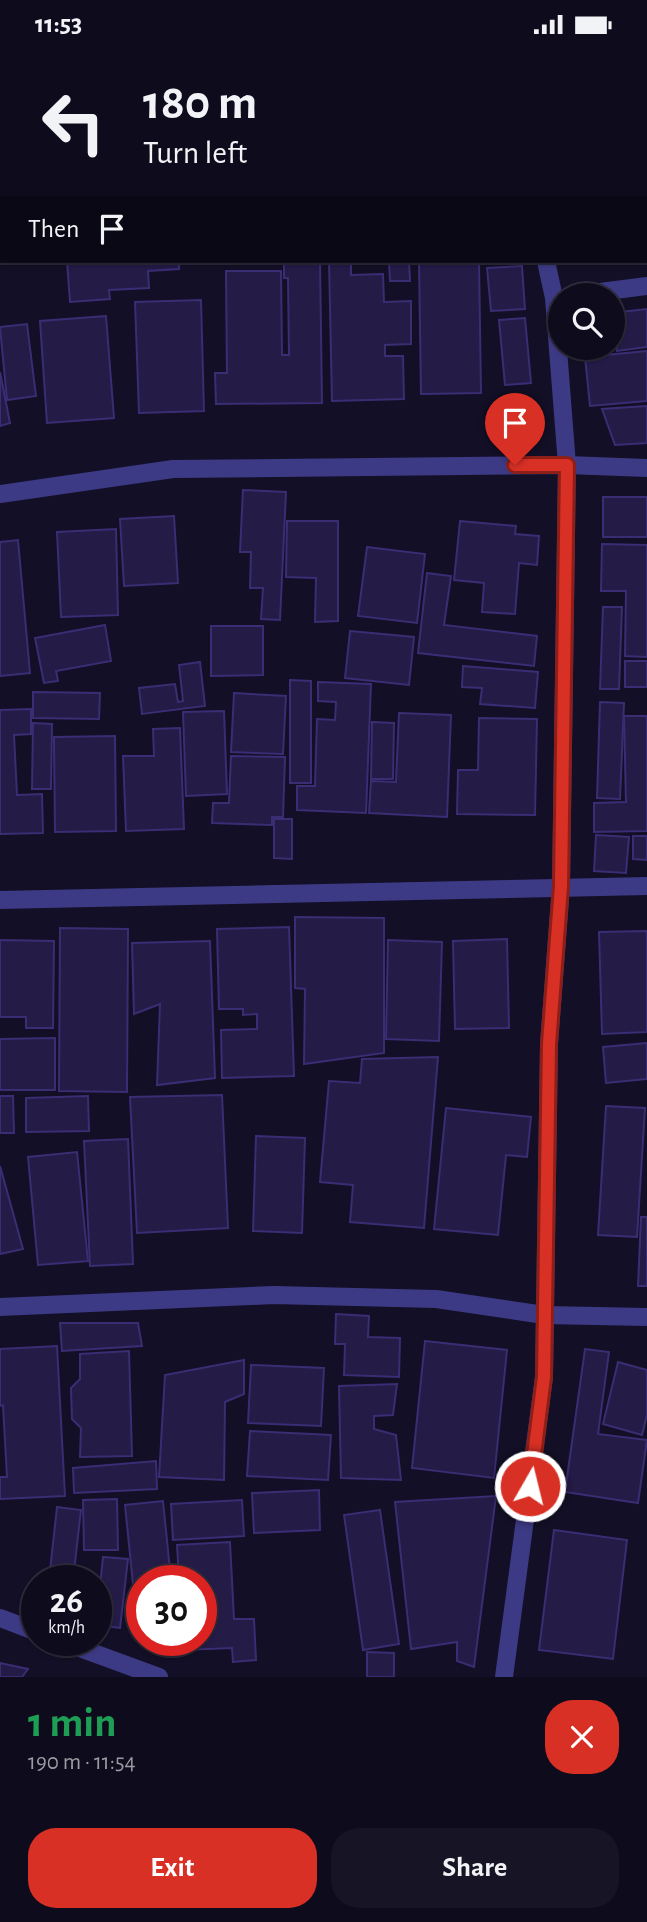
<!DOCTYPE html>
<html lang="en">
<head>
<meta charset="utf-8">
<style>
	:root { --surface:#0e0b1c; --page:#171425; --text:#f1f3f6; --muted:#9b9ba3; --line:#2e2b3b; --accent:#d93025 }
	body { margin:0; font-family:"Alegreya Sans",sans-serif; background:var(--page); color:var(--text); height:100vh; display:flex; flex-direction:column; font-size:26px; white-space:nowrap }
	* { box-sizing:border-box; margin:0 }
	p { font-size:23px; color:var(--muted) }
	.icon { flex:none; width:38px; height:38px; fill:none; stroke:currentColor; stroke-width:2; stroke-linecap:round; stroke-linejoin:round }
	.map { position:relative; height:1628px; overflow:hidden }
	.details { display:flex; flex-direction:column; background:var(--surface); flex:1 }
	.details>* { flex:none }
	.banner { position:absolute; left:0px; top:0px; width:648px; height:214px; box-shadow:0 2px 5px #0004,0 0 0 2px var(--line); background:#0e0b1c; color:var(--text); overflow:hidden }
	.buttons { position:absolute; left:548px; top:234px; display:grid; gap:14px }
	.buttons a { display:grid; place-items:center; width:77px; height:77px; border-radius:50%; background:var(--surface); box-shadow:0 2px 5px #0004,0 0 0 2px var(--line); font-size:35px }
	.speed { position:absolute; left:21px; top:1516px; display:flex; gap:14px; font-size:35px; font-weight:700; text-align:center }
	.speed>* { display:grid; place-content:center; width:91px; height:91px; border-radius:50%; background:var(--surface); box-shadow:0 2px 5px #0004,0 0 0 2px var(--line); line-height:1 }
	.speed small { font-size:18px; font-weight:400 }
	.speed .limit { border:10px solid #d22; background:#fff; color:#111 }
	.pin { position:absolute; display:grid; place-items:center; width:60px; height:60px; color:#fff; margin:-72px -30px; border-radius:50% 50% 50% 0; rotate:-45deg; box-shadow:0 0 7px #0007 }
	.pin .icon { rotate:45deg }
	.me { position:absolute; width:77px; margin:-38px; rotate:8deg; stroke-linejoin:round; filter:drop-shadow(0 0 5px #0008) }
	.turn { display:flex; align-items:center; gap:24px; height:147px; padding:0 28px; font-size:32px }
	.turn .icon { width:91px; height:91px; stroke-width:2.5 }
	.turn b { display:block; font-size:49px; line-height:60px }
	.then { display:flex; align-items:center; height:66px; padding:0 28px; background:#0003; gap:14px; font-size:26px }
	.round { display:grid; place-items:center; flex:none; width:74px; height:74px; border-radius:28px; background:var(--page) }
	.headline { display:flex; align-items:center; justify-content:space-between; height:119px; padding:0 28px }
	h1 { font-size:42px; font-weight:600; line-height:52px; color:#1e9e55 }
	.button { display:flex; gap:14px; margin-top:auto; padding:14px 28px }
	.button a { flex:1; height:80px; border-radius:28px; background:var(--accent); color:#fff; font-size:28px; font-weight:600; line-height:80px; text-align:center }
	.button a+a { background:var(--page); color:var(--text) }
	.status { display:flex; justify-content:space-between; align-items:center; height:49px; padding:0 35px; background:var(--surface); direction:ltr }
	.status svg { height:19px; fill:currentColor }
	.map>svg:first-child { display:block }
	.building { fill:#241b47; stroke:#3b2d73; stroke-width:2 }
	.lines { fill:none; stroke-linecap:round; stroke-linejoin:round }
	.minor { stroke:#3d3a85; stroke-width:18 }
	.route-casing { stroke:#8d1f18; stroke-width:18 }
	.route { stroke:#d93025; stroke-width:12 }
</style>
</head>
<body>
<div class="status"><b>11:53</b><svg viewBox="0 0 49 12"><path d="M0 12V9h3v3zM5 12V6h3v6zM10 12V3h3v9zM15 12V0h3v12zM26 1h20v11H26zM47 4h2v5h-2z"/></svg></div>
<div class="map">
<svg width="647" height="1628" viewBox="0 0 647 1628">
	<rect width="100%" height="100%" fill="#130f26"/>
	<!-- building -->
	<g class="building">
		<rect x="382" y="0" width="78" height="2"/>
		<path d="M624,0H647V73L646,2Z"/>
		<path d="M2,85L3,212H0V86Z"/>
		<path d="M67,212H179V220L148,222L149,239L109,241L110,250L70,253Z"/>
		<path d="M284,212H320L322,354L216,355L215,324H227L226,222H281L282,306H289L288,229H284Z"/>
		<path d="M329,212H409L410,232H390L389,212L351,213V226L383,225L384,253L411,252V295L385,296V307H403L404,350L332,352Z"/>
		<path d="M419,212H479L481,344L421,345Z"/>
		<path d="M522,217L525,260L491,262L487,219Z"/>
		<path d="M201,251L204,362L139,364L135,253Z"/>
		<path d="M647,260V298L617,302L612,264Z"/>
		<path d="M106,267L114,369L47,374L40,272Z"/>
		<path d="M525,269L531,334L505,336L499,271Z"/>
		<path d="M27,275L36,347L7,351L0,278Z"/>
		<path d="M647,302V352L590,357L585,308Z"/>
		<path d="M0,323L10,374L0,377Z"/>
		<path d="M647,357V394L615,396L602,360Z"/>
		<path d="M243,441L286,443L280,571L261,570L263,539H250L251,503H240Z"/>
		<rect x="603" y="448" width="44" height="40"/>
		<path d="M174,467L178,534L124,537L120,470Z"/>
		<path d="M287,472H338V572L315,573L316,529L286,528Z"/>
		<path d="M460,472L516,477L515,485L539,487L537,516L519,514L515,565L482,563L484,534L454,531Z"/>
		<path d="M116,480L118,566L61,568L57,483Z"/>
		<path d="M18,491L30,624L0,627V493Z"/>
		<path d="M602,495L647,496V608L625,607L626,542H601Z"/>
		<path d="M367,498L425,505L417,574L358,567Z"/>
		<path d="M427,524L451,527L444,576L537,587L534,617L418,604Z"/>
		<path d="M603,558H622L619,640H600Z"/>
		<path d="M105,576L111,612L56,622L58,632L44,634L35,589Z"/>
		<path d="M211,577H263V626L211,627Z"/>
		<path d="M350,582L414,588L409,636L345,629Z"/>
		<rect x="625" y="612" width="22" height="26"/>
		<path d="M200,613L205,657L142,665L139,639L175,635L178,653L183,652L179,616Z"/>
		<path d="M463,617L538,623L535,659L480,655L482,639L462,638Z"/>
		<path d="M290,631L311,632V734H290Z"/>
		<path d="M318,633L371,635L366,764L297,761V737H315L317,670L335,671L336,653L318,652Z"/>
		<path d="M33,643L100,644L99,670L33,669Z"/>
		<path d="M234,644L286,647L283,705L231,703Z"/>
		<path d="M600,653L624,654L620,750L597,749Z"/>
		<path d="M31,660V685L14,686L17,746L42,745L43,784L0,785V661Z"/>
		<path d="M224,662L227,745L186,747L183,663Z"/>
		<path d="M399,664L451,666L447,768L369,764L371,732L396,733Z"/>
		<path d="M624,667H647V782L594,783V754L626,753Z"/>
		<path d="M479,669L537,670L535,766L457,765L458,721H478Z"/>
		<path d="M372,673L394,674L393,730H371Z"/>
		<path d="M33,674L52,675L51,740H32Z"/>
		<path d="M180,679L184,780L126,782L123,707H154L153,680Z"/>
		<path d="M115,687L116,782L55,783L54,688Z"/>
		<path d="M231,707L285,708L283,768H272V776L212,774L213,754H229Z"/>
		<path d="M274,770H292V810L274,809Z"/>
		<path d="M596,786L629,788L626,824L594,822Z"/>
		<path d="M633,787H647V811L633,810Z"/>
		<path d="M295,868L384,869V1004L304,1015L305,940L295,939Z"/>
		<path d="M289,878L294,1027L222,1029L221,981L257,980V965L243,966V960H219L217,880Z"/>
		<path d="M60,879L128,880L127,1043L59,1042Z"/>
		<path d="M647,882V983L602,985L599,883Z"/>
		<path d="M507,890L509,979L455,980L453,892Z"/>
		<path d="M0,891L54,892L53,979H26V968H0Z"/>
		<path d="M388,891L442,893L439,992L386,990Z"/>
		<path d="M210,892L215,1029L157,1036L160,955L134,965L132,894Z"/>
		<path d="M55,989V1041H0V990Z"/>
		<path d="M647,994V1030L606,1034L603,998Z"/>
		<path d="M438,1008L424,1179L350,1173L353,1136L320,1133L329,1032L360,1034L362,1010Z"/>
		<path d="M222,1046L228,1179L137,1184L130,1048Z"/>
		<path d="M0,1047H13L14,1084H0Z"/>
		<path d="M88,1047L89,1082L26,1083V1049Z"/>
		<path d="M606,1057L645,1059L637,1188L598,1186Z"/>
		<path d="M446,1059L531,1068L527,1108L506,1106L498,1186L434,1180Z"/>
		<path d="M256,1087L305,1089L302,1184L253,1182Z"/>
		<path d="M128,1090L133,1215L90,1217L84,1092Z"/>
		<path d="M77,1103L88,1212L38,1216L28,1108Z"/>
		<path d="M0,1117L23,1200L0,1205Z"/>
		<path d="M641,1168H647V1237H638Z"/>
		<path d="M336,1265L369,1267L368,1288L400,1289L399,1328L344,1326L345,1295H335Z"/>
		<path d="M60,1274H138L142,1297L62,1302Z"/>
		<path d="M425,1292L507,1301L494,1429L412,1419Z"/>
		<path d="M57,1297L65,1447L0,1450V1428H7L3,1356L0,1357V1300Z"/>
		<path d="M585,1300L609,1303L598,1385L647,1391L638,1454L565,1443Z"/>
		<path d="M129,1302L132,1407L80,1408L81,1379L72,1370L71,1339L80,1330V1305Z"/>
		<path d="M244,1311V1345L225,1353L224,1431L159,1428L165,1326Z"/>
		<path d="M618,1313L647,1321V1366L642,1386L603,1375Z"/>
		<path d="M251,1316L324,1319L321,1377L248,1374Z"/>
		<path d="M397,1335L393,1366L374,1367V1380L396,1386L401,1431L341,1429L339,1337Z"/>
		<path d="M250,1382L331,1386L328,1431L247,1427Z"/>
		<path d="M156,1412L157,1440L74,1444L73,1419Z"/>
		<path d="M319,1441L320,1481L254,1484L252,1444Z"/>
		<path d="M496,1447L474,1618L457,1612V1593L411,1600L395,1453Z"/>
		<path d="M117,1450L118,1501H84L83,1451Z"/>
		<path d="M242,1451L244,1487L173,1491L171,1455Z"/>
		<path d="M163,1452L171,1531H142V1585H138L125,1456Z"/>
		<path d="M57,1458L81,1461L73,1531H49Z"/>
		<path d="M380,1461L399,1595L363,1601L344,1466Z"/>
		<path d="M554,1481L627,1491L613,1610L539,1601Z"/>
		<path d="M230,1493L234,1570H254L256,1611L233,1613L232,1599L183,1601L182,1591H201V1531H179L177,1496Z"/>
		<path d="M103,1508L128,1510L120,1579L96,1576Z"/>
		<path d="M367,1603L394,1604V1628H367Z"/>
		<path d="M0,1614L28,1620L22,1628H0Z"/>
	</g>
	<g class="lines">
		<!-- minor -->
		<g class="minor">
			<path d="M503,0V2"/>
			<path d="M48,2L58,0"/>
			<path d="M0,10L2,9"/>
			<path d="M569,247L647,237"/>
			<path d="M0,445L173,420L567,416L647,419"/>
			<path d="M0,851L647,837"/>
			<path d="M0,1258L274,1246L436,1250L544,1266L647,1268"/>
			<path d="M0,1569L37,1583"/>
			<path d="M58,1591L159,1628"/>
			<path d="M504,1628L544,1328L549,995L561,837L567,416L554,249L546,212"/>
		</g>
	</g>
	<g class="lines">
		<!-- route casing -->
		<g class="route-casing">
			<path id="route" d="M515,416H567L561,837L549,995L544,1328L530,1437"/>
		</g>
		<!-- route -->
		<use href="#route" class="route"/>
	</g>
</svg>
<div class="buttons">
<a><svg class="icon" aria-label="search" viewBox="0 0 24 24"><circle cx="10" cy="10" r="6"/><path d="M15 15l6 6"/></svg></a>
</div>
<div class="speed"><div>26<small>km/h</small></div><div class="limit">30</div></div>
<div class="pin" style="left:515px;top:416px;background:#d93025"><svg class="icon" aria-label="arrive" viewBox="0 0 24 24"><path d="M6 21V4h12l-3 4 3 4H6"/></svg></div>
<svg class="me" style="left:530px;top:1437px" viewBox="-20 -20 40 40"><circle r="17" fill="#d93025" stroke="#fff" stroke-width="3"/><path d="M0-11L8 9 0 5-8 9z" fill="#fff"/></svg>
<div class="banner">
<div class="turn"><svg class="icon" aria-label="left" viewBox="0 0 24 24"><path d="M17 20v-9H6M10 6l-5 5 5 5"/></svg><div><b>180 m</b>Turn left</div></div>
<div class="then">Then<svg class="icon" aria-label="arrive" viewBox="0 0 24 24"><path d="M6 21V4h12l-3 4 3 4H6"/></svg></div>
</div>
</div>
<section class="details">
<div class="headline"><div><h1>1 min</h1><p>190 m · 11:54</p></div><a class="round" style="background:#d93025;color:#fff"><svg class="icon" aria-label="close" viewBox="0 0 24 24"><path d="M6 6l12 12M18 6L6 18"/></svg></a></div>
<div class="button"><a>Exit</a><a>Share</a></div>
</section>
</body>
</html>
